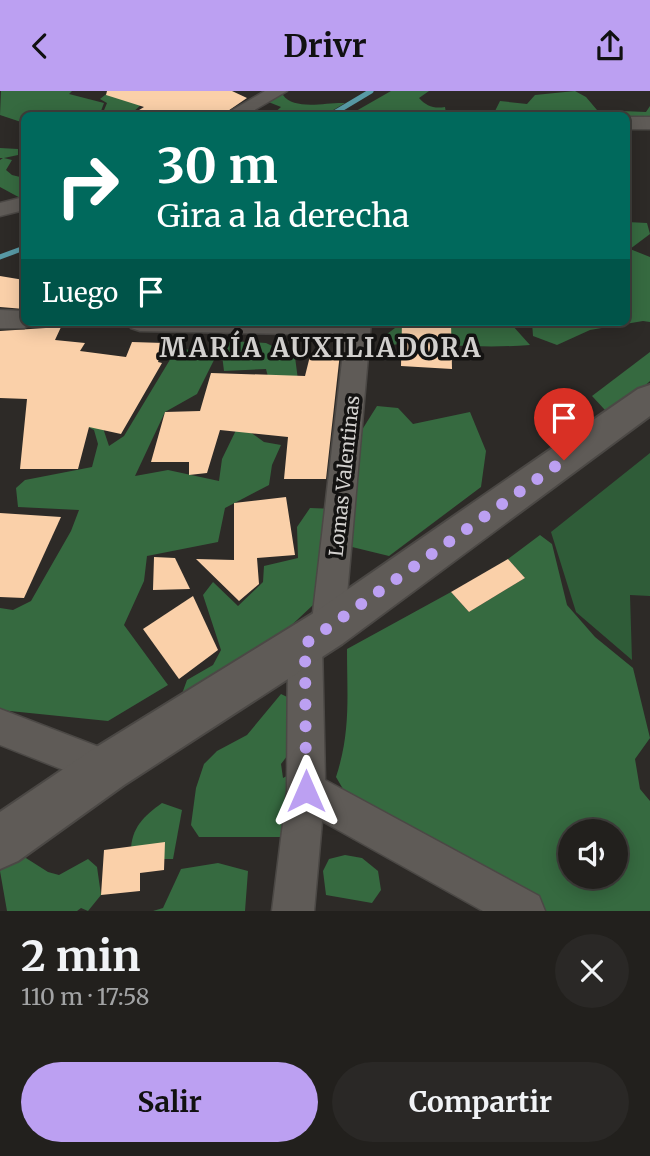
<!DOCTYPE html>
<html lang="es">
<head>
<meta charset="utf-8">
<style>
	:root { --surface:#22201d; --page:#2a2826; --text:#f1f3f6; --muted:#a2a3a4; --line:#3f3e3b; --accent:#bca0f2 }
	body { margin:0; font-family:Merriweather,serif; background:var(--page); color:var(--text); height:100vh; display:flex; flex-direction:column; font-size:26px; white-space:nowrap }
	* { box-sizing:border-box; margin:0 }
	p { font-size:23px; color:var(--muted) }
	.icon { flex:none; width:38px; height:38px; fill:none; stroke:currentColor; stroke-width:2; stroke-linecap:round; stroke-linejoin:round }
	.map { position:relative; height:820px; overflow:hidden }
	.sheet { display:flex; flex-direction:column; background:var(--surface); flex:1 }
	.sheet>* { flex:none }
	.hud { position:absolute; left:21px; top:21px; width:609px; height:214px; border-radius:10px; box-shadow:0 4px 18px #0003,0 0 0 2px var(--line); background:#00695c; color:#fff; overflow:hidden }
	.buttons { position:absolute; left:558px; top:728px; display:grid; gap:14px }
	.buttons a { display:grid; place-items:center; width:70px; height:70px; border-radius:50%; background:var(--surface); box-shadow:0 4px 18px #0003,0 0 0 2px var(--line); font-size:35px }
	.pin { position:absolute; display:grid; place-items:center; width:60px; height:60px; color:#fff; margin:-72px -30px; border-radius:50% 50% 50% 0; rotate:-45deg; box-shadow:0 0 7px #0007 }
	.pin .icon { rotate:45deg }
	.me { position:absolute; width:77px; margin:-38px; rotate:0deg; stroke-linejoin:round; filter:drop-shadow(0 0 5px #0008) }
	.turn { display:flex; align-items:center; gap:24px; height:147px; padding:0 21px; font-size:32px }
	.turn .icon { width:91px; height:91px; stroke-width:2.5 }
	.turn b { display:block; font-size:49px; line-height:60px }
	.then { display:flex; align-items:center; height:66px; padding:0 21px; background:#0003; gap:14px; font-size:26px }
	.round { display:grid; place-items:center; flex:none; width:74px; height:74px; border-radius:37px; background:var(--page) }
	.summary { display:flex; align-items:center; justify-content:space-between; height:119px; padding:0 21px }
	h1 { font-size:42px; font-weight:700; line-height:52px }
	.action { display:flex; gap:14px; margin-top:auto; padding:14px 21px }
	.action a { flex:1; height:80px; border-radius:42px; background:var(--accent); color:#111; font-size:28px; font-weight:700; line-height:80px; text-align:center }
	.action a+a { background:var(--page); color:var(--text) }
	header { display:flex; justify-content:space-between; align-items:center; height:91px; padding:0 21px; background:var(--accent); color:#111; font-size:32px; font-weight:700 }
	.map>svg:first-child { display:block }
	.green { fill:#2f5c38 }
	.forest { fill:#366a40; fill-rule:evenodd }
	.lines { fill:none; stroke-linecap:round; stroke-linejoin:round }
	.stream { stroke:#589aa6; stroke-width:5 }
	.building { fill:#fad0a9 }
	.street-casing { stroke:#4b4845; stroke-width:3 }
	.secondary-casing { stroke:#4b4845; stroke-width:4 }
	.street { fill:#5f5b57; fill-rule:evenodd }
	.secondary { fill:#5f5b57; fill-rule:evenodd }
	.route { stroke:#bca0f2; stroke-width:12; stroke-dasharray:0 21.6 }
	.labels { text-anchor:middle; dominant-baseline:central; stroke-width:7; stroke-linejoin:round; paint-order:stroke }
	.street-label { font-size:19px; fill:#d3d1cf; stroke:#141312 }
	.district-label { font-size:26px; font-weight:bold; letter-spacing:2px; fill:#d3d1cf; stroke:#141312 }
</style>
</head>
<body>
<header><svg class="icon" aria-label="back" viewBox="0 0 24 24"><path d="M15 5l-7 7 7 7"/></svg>Drivr<svg class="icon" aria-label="share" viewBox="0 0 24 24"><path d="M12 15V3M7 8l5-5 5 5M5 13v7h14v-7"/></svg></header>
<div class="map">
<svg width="650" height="820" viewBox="0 0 650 820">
	<rect width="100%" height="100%" fill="#2d2a27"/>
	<!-- green -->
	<path class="green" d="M650,362V505L630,504L632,569L576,521L551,441Z"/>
	<!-- forest -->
	<g class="forest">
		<path d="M1,0H72L69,3L104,12L101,20L94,24H24V32L0,24Z"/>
		<path d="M110,0L143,12L131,23L137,24H102L107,12L100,8Z"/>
		<path d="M391,0H429L419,7C426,15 434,18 445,16L446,22L349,24Z"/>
		<path d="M575,0L586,6L597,19L646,21L650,15V31L627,29L626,24H510L495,20L500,10L527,13L535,4Z"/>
		<path d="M271,2L283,4C294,20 327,11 345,12L325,24H272L281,16L266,10Z"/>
		<path d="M0,57L18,58V64L4,67L12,69L6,79L12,84L24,87V109L0,96V69L3,67H0Z"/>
		<path d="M627,131L647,132L650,143L630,158L650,166V231L643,230L590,239L557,254L533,245L532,231H626Z"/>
		<path d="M391,231L512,234L530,254C481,258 431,252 382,254L383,246L395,237Z"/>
		<path d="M230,250L266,252L295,266L300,304L273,305L266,278L224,280L222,264Z"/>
		<path d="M177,257L217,263L197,303L165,321L135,385L168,379L219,390L222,368L239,333L264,351L281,354L272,374L269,394L225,417L218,451L147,465L144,490L124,534L168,594L108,630L0,619V517L13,519L31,510L71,440L79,419L18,416L16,397L25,389L92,376L98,353L94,339L78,331L102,334L109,355L124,345Z"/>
		<path d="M650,261V290L624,314L605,319L592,305Z"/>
		<path d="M377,315L398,317L413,333L470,321L486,360L481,396L389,465L348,455L360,342Z"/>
		<path d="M310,417L336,418L321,462L313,514L264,560L179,611L187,589L213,574L221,559L203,504L213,491L238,515L263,491L264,475L298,467L297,436Z"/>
		<path d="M540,444L552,453L567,514L595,546L633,577L650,647L635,668L640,698L650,710V820H531L360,727L336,686C351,640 347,605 347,558L451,501L469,521L525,487L508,468ZM570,740H616V786H570Z"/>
		<path d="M281,603L314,619L294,656L281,673L283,687L296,680L284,746H199L191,734L196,697L204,673L217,660L247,644Z"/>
		<path d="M162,712L182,719L173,768H142L131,760C131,737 144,725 162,712Z"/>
		<path d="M18,762L48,781L59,784L88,768L97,776L101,804L88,820L81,817L77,820H7L0,780Z"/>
		<path d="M345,764L362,767L378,780L381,799L372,812L326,804L323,780L329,768Z"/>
		<path d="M218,772L248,780L245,820H153L163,817L181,778Z"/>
	</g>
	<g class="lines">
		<!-- stream -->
		<g class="stream">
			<path d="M331,24L371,0"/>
			<path d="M0,166L24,157"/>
		</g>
	</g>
	<!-- building -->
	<g class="building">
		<path d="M107,0H232L247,7L222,24H131L144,16L106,4Z"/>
		<path d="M0,185L24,189V218L0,216Z"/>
		<path d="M402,231H451L452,278L401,275Z"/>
		<path d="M61,236L55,249L85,252L80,260L126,266L132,251L164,252L158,271L162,272L121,343L89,336L78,378H20L27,308L0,307V240Z"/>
		<path d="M311,261L340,262L326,388H284L288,346L220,339L207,382L189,384V371H151L165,321L200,320L211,282L305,285Z"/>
		<path d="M286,406L295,464L257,467L259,493L239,510L196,468L234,469V412Z"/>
		<path d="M0,422L61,426L24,507L0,506Z"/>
		<path d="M154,466L175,467L190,498L153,499Z"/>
		<path d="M508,468L525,487L469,521L451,501Z"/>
		<path d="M193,505L218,559L179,588L143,538Z"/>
		<path d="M165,751L164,779L140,782V800L101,804L104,759Z"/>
	</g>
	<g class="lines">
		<!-- street casing -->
		<g class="street-casing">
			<g id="street">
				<path d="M265,0H287L246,24H224Z"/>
				<rect x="626" y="26" width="24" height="12"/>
				<path d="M24,106V119L0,125V112Z"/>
				<path d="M0,219L24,220V231H34L24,237H0Z"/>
				<path d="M128,231H371L344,538L339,549L327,554L322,552L325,689L539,805L545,820H483L322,730L314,820H272L287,700L288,553L293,541L305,536L311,539L345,244L140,240L131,237Z"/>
				<path d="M0,618L120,664L126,677L120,690L107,696L0,654Z"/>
			</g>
		</g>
		<!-- secondary casing -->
		<g class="secondary-casing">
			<path id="secondary" d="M650,294V325L342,553L124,694L18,770L0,778V721L90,660L312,523L638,298Z"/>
		</g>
		<!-- street -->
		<use href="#street" class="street"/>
		<!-- secondary -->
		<use href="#secondary" class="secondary"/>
	</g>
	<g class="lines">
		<!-- route -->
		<path class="route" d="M306,700L305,553L564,369"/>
	</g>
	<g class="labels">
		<!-- street labels -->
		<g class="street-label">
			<text transform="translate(344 385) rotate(-84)">Lomas Valentinas</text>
		</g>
		<!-- district labels -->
		<g class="district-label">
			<text x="321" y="256">MARÍA AUXILIADORA</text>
		</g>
	</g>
</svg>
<div class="buttons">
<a><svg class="icon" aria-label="sound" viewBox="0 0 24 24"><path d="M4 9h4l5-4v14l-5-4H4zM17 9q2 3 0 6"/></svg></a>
</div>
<div class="pin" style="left:564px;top:369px;background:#d93025"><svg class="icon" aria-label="arrive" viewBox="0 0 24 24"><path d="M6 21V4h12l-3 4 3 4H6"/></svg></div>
<svg class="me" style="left:306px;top:700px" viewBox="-20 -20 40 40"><path d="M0-17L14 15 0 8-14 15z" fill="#bca0f2" stroke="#fff" stroke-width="4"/></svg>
<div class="hud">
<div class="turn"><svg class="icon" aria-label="right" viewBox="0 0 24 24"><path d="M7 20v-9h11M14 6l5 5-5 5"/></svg><div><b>30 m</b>Gira a la derecha</div></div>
<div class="then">Luego<svg class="icon" aria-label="arrive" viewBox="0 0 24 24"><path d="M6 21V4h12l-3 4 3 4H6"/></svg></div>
</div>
</div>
<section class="sheet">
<div class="summary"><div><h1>2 min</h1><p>110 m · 17:58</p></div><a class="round"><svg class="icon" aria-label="close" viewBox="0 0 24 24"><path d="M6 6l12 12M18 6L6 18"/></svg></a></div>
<div class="action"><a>Salir</a><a>Compartir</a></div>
</section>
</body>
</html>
